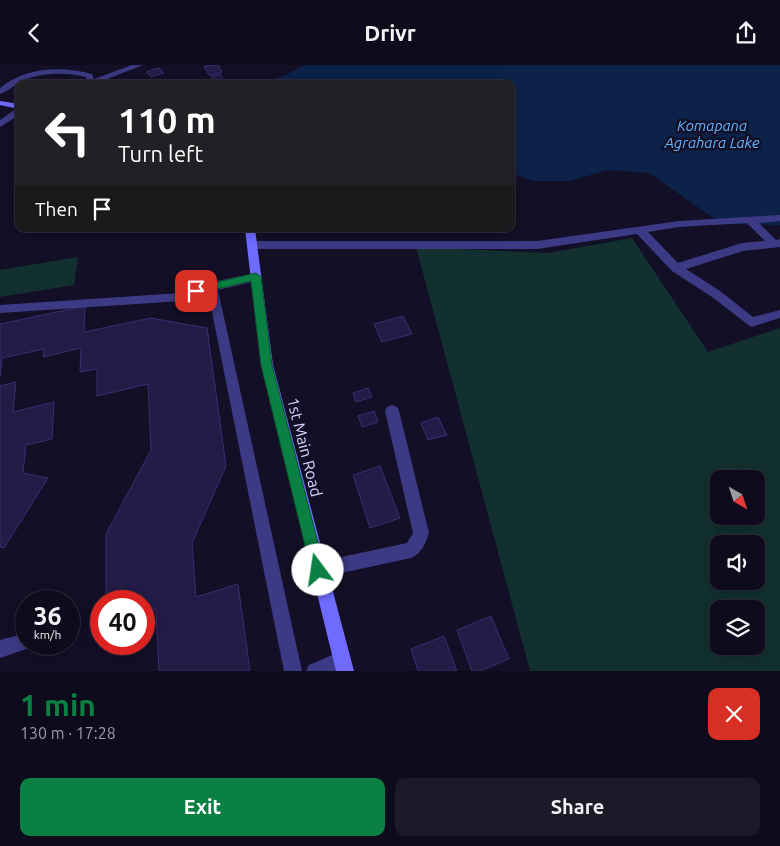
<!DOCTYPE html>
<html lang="en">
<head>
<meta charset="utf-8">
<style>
	:root { --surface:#0e0b1c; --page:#1c1929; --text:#f1f3f6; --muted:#9b9ba3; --line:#2e2b3b; --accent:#0b8043 }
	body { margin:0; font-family:Ubuntu,sans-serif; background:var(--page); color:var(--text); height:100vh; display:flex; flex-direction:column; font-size:19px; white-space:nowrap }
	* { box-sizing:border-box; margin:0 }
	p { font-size:16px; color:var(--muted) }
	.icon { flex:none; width:28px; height:28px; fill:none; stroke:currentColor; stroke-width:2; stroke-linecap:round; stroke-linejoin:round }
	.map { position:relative; height:606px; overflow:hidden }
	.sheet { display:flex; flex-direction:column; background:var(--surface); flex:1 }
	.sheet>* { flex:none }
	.top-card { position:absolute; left:15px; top:15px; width:500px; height:152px; border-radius:10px; box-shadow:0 2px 12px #0003,0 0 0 1px var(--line); background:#202124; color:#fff; overflow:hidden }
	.needle { width:32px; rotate:141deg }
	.buttons { position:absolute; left:710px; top:405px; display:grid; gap:10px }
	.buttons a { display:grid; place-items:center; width:55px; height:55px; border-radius:10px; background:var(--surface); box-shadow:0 2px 12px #0003,0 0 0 1px var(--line); font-size:25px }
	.speed { position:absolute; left:15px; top:525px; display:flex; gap:10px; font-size:25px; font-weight:700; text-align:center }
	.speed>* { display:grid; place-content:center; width:65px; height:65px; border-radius:50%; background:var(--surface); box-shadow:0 2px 12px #0003,0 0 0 1px var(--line); line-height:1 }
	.speed small { font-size:12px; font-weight:400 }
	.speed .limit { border:8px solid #d22; background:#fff; color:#111 }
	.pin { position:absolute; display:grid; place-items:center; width:42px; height:42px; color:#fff; margin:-21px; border-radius:10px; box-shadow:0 2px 8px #0006 }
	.me { position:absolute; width:55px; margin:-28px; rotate:346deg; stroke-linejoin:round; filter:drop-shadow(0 0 4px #0008) }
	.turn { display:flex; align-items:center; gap:18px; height:105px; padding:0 20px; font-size:22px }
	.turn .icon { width:65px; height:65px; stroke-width:2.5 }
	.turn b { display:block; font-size:35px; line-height:42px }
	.then { display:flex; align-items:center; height:48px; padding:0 20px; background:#0003; gap:10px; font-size:19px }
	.round { display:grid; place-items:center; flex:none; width:52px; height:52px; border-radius:10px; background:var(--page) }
	.head { display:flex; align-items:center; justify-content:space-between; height:85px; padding:0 20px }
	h1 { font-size:30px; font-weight:600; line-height:38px; color:var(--accent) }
	.primary-button { display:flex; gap:10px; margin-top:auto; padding:10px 20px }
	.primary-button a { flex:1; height:58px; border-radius:10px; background:var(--accent); color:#fff; font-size:20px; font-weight:600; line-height:58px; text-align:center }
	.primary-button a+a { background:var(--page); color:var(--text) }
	header { display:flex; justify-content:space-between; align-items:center; height:65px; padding:0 20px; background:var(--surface); font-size:22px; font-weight:600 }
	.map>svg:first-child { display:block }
	.green { fill:#12302f; fill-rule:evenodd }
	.water { fill:#0c2248 }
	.building { fill:#241b47; stroke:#3b2d73 }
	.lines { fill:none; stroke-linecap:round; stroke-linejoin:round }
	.street { fill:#3d3a85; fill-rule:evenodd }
	.secondary { fill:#6f6bff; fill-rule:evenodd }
	.route { fill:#0b8043; stroke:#07532c }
	.labels { text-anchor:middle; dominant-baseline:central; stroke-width:5; stroke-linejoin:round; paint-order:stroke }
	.far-water-label { font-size:15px; font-style:italic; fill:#62b6ff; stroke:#130f26 }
	.street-label { font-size:16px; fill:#d9d4ff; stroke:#130f26 }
</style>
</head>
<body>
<header><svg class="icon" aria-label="back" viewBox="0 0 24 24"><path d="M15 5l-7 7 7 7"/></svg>Drivr<svg class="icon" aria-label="share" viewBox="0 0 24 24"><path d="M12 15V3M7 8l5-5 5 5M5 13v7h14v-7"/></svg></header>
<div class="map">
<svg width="780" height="606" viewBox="0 0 780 606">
	<rect width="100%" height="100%" fill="#130f26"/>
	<!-- green -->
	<g class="green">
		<path d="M632,173L708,287L780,263V606H530L416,182L548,188ZM719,414H756V451H719ZM719,479H756V516H719ZM719,544H756V581H719Z"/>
		<path d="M78,192L74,220L0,232V205Z"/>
	</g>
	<!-- water -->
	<path class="water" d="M304,0H780V160L722,159L649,108L607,105L571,116H533L511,108V19H259L286,10Z"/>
	<!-- building -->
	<g class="building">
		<path d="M218,0L222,7L209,10L204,1Z"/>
		<path d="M159,3L164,8L151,12L146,7Z"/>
		<path d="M220,9L225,19H215L211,11Z"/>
		<path d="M85,241L84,267L151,253L207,263L226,401L192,478L196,532L238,519L250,606H159L156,544L144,548V536H106V469L151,385L148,319L97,331V304L80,307L81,283L43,292L44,284L2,293L0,311V259Z"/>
		<path d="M403,251L412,269L382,277L374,259Z"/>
		<path d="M16,317L13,347L54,337L52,374L26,380L23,408L48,413L4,483L0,482V321Z"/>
		<path d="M368,323L372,332L356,337L353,328Z"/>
		<path d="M374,346L378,357L362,362L358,351Z"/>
		<path d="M438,352L447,370L428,375L421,358Z"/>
		<path d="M380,401L400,453L370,463L353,410Z"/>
		<path d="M491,551L509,594L480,606H472L457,565Z"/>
		<path d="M444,571L457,606H418L411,584Z"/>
	</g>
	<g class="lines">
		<!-- street -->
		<g class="street">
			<path d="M132,0H143L94,19H82L87,16L86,12C64,7 40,7 20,17C13,21 7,27 0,29V23C27,2 60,1 92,9L94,14Z"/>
			<path d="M16,44H19V50L0,62V55Z"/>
			<path d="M780,150V156L759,158L776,175L780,174V182L743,186L686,204L720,226L753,252L780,245V253L751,262L712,232L672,206L637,169L537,184H252L247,180L252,176H537L679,156ZM747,158L765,176L742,178L678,198L648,167L679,162Z"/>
			<path d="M256,208L262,212L260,215L218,225L302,606H284L208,227L182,236L0,248V240L181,228L212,217Z"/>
			<path d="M392,340L397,342L399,346L429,468C425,479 422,488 411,493L318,513L312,511L310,505L312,499L318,497L407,478L413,468L385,346L387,342Z"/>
			<path d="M26,568V579H33L32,582L0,593V575Z"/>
			<path d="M342,586L348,589L351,595L348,601L336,606H306L309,600Z"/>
		</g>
		<!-- secondary -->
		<g class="secondary">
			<path d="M0,36L19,39V44L0,40Z"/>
			<path d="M245,164H255L273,300L354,606H336L261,300Z"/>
		</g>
	</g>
	<!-- route -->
	<path class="route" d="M256,208L261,212L272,300L325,505L323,510L318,513L313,510L311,505L261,300L251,216L196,229L191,226L196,222Z"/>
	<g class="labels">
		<!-- far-water labels -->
		<g class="far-water-label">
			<text x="712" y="60">Komapana<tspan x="712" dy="17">Agrahara Lake</tspan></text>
		</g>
		<!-- street labels -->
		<g class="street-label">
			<text transform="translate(305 382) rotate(76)">1st Main Road</text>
		</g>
	</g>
</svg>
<div class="buttons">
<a><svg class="needle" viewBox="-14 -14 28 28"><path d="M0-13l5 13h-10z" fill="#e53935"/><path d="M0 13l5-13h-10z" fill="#9b9ba3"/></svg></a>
<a><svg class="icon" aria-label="sound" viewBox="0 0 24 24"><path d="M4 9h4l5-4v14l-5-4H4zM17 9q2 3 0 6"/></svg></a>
<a><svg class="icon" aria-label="layers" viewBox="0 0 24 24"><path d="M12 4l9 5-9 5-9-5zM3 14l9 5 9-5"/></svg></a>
</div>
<div class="speed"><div>36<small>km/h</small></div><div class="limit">40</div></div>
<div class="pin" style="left:196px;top:226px;background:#d93025"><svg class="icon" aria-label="arrive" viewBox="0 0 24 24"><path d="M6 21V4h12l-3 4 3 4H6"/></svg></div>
<svg class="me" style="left:318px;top:505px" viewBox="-20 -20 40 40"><circle r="19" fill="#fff"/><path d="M0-13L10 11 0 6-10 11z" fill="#0b8043"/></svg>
<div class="top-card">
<div class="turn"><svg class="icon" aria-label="left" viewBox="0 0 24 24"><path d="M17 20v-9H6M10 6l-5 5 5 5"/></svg><div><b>110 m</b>Turn left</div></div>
<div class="then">Then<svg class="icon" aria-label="arrive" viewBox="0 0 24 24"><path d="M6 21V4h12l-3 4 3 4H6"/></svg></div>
</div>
</div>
<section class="sheet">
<div class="head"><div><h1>1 min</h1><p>130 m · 17:28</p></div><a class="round" style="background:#d93025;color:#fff"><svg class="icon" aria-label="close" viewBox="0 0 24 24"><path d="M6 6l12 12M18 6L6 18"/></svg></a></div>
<div class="primary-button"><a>Exit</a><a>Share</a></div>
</section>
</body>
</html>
